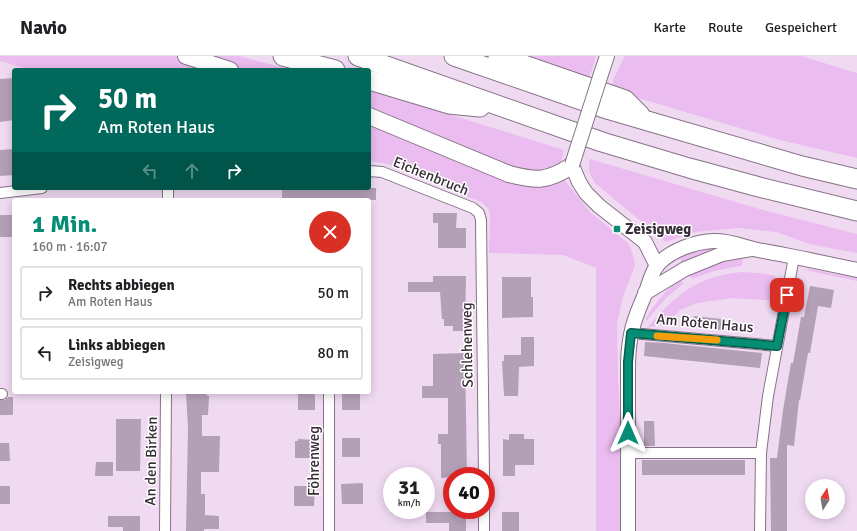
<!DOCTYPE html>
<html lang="de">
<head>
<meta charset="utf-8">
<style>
	:root { --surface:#fff; --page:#f2f2f2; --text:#202124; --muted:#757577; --line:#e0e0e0; --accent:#078d74 }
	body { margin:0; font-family:Signika,sans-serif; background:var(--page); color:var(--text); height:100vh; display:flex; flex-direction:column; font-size:15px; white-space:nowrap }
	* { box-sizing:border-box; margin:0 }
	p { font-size:13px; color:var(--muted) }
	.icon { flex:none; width:22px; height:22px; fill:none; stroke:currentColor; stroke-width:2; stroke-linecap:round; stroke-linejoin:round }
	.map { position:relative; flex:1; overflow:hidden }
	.drawer { position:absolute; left:12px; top:142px; width:359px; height:196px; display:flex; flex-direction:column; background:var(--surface); border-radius:4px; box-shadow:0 2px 10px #0003 }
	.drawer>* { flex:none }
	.guide { position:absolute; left:12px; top:12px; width:359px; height:122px; border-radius:4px; box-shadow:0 2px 10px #0003; background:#00695c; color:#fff; overflow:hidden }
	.needle { width:26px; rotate:11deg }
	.fabs { position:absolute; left:805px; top:423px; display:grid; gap:8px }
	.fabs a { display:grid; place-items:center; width:40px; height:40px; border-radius:50%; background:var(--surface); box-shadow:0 2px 10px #0003; font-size:20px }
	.speed { position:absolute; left:383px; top:411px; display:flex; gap:8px; font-size:20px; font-weight:700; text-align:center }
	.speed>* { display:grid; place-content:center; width:52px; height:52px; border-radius:50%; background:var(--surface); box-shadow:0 2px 10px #0003; line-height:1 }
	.speed small { font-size:10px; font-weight:400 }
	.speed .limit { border:6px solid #d22; background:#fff; color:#111 }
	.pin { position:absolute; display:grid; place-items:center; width:34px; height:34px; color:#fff; margin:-17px; border-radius:8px; box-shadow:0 2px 6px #0006 }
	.me { position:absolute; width:44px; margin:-22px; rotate:0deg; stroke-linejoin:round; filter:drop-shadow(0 0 3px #0008) }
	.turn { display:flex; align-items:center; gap:14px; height:84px; padding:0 20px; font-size:18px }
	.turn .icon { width:52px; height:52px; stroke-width:2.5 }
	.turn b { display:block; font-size:28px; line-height:34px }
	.lanes { display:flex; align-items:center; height:38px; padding:0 20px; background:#0003; justify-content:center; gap:20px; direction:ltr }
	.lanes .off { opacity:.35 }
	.round { display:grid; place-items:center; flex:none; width:42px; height:42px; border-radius:21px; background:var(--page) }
	.headline { display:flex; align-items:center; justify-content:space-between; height:68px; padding:0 20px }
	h1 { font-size:24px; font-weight:700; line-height:30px; color:var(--accent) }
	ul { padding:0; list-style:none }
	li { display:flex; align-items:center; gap:12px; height:54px; margin:0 8px 6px; padding:0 12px; border:2px solid var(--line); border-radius:4px }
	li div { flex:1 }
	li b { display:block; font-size:15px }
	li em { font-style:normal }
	header { display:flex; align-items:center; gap:24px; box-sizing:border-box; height:56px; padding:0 20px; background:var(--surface); border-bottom:1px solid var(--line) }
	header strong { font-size:19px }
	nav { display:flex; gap:22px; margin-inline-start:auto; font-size:14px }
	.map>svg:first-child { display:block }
	.green { fill:#ebbcef }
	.building { fill:#b4a0b6 }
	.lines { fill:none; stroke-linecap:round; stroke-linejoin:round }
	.street-casing { stroke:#867287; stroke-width:12 }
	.secondary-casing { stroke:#867287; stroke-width:16 }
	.primary-casing { stroke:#867287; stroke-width:18 }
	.highway-casing { stroke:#867287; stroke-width:21 }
	.street { stroke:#fff; stroke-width:10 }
	.secondary { stroke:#fff; stroke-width:14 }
	.primary { stroke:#fff; stroke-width:16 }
	.highway { stroke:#fff; stroke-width:19 }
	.secondary-bridge-casing { stroke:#867287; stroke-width:16; stroke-linecap:butt }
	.secondary-bridge { stroke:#fff; stroke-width:14 }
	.route-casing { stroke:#055c4b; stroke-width:10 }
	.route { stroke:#078d74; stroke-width:7 }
	.slow { stroke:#f59e0b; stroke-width:7 }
	.poi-dot { fill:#078d74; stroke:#fff; stroke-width:1.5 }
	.labels { text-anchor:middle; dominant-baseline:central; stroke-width:3; stroke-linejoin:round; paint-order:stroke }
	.street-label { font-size:15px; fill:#362d36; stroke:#fff }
	.poi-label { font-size:15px; font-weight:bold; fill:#362d36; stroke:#fff; text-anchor:start }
</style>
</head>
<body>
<header>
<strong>Navio</strong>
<nav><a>Karte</a><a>Route</a><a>Gespeichert</a></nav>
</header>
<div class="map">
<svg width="857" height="475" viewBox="0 0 857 475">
	<rect width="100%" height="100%" fill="#f0daf2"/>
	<!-- green -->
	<g class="green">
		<path d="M0,0H239L292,14H31L0,5Z"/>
		<path d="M515,0H596L588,26Z"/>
		<path d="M625,0H801L857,17V102L780,84L611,34L614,22Z"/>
		<path d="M369,35L426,51L564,94L560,110L563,122L590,156L629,188L633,199L635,209L623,241L617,268L618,321L622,403L620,475H596V212L563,199L489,197L490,163L489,154L483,147L388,108L369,105Z"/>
		<path d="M590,103L763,154L857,178V197L813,189L776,176L739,172L695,176L666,186L596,128C590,120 587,113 590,103Z"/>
		<path d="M704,192H721L683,208L678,201L691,196Z"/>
		<path d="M739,202H743L742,210C724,212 709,216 692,223L688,217L711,207Z"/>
		<path d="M809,213L857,222V225L805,214Z"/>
		<path d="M742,216L758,217L773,219L781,227L777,245L733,242L697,247L680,254L667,267L647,272C677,238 695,221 742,216Z"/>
		<path d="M680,222L683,228L666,242L646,265L645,264C654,248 666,235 680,222Z"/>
	</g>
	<!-- building -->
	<g class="building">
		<path d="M14,22V64L0,66V23Z"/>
		<path d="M14,93V119L0,120V94Z"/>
		<rect x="282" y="132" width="94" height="12"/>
		<path d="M433,157H457L456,172H466V192H438V167H433Z"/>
		<rect x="0" y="159" width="14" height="22"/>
		<path d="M433,220H466L465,275H453V270H444V263H442L440,236H408V226H433Z"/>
		<path d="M502,221H531V241H533V261L502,262Z"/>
		<path d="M810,230L834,234L831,252L818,250L810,297H808L800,344H799L794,390L787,389V475H771L770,402H777L783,354L791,307H793L801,261H804Z"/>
		<path d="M694,260L722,263L721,274L693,271Z"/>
		<path d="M521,281H534V310L519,311L518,340H504L502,305H504V299H521Z"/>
		<path d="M645,286L664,287L762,297L760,312L644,300Z"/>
		<path d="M465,297L467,420L441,422V388H438V378H448V342H422V330H433V298Z"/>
		<rect x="298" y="336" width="17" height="18"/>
		<rect x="342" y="336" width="18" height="18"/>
		<path d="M186,337H206V339L209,340L208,359H202V380H220L219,416H201V438H205V459L219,460V473H204V475H186L188,372Z"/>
		<path d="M8,341H13V359H0V344H5Z"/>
		<path d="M116,363H141L140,415H116Z"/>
		<path d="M644,365H654L655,390H644Z"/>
		<path d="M509,378H524V383H534V409H515V420H503V383L509,384Z"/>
		<rect x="342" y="382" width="18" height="19"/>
		<path d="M298,383L315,384V402H295V385H298Z"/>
		<path d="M0,387H9L10,405H0Z"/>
		<rect x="642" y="404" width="103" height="15"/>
		<path d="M96,406H113V420H95Z"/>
		<path d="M363,427V448H342L341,428Z"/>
		<rect x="0" y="430" width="10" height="18"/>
		<path d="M294,430H315L314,450H294Z"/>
		<path d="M426,456H466V475H449V467H426Z"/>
		<rect x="502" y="456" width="17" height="19"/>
		<path d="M108,460H140V475H123V471H108Z"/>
	</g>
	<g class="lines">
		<!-- street casing -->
		<g class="street-casing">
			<g id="street">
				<path d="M369,115L382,116L473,152L479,157L481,164L484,420"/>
				<path d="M0,137L42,132"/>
				<path d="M168,144V132"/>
				<path d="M631,277L777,290"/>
				<path d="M0,338H2"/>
				<path d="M628,397H761"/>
				<path d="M484,454V475"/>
				<path d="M165,475L166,336"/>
				<path d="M329,475V336"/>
				<path d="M760,475L761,397L768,340L794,201"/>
			</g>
		</g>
		<!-- secondary casing -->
		<g class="secondary-casing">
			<g id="secondary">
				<path d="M601,18L607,0"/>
				<path d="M572,109L579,126L586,137L599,150L645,186L657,210"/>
				<path d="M645,237L685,213L722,198L751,193"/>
				<path d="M628,475V307C629,277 634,263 646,236C649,228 652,215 658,208C672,194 694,186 713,185C729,184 743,191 758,194C791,200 824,207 857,214"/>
			</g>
		</g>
		<!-- primary casing -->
		<g class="primary-casing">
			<g id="primary">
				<path d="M186,0L230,14"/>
				<path d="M369,60L509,118C536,125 547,126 571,110"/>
			</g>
		</g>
		<!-- highway casing -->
		<g class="highway-casing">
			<g id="highway">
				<path d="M283,0L335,14"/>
				<path d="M358,0L602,86L689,112L759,131L857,155"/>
				<path d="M454,0L610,54L802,110L857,123"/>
				<path d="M498,0L625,44L640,59"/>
				<path d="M369,24L449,48L480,51"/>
			</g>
		</g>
		<!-- street -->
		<use href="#street" class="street"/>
		<!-- secondary -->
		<use href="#secondary" class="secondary"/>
		<!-- primary -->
		<use href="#primary" class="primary"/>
		<!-- highway -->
		<use href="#highway" class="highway"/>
		<!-- secondary-bridge casing -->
		<g class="secondary-bridge-casing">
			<path id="secondary-bridge" d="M572,109L601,18"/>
		</g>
		<!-- secondary-bridge -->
		<use href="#secondary-bridge" class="secondary-bridge"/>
	</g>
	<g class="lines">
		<!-- route casing -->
		<g class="route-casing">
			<path id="route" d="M628,377V306L631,277L777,290L787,239"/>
		</g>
		<!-- route -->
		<use href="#route" class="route"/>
		<!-- slow -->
		<path class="slow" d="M657,280L717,284"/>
	</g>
	<!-- markers -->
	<rect class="poi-dot" x="613" y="169" width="8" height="8" rx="2"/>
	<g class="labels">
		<!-- street labels -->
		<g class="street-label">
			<text transform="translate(431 120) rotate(22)">Eichenbruch</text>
			<text transform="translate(705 267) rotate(5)">Am Roten Haus</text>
			<text transform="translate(467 289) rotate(-91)">Schlehenweg</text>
			<text transform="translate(151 405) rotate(-89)">An den Birken</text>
			<text transform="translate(314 405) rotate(-90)">Föhrenweg</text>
		</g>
		<!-- poi labels -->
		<g class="poi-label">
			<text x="625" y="173">Zeisigweg</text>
		</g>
	</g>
</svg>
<div class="fabs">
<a><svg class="needle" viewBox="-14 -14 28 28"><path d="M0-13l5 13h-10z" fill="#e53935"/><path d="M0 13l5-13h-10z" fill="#757577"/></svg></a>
</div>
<div class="speed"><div>31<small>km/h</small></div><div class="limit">40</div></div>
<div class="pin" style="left:787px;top:239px;background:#d93025"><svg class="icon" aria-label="arrive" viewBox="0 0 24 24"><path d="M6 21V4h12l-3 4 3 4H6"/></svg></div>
<svg class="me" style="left:628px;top:377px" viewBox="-20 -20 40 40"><path d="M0-17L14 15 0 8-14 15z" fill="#078d74" stroke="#fff" stroke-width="4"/></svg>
<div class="guide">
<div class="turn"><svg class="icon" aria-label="right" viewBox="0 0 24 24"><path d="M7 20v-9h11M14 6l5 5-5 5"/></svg><div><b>50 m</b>Am Roten Haus</div></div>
<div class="lanes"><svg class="icon off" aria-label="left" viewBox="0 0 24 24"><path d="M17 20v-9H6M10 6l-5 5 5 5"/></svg><svg class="icon off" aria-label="ahead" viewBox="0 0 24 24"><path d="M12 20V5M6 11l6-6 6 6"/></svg><svg class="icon" aria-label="right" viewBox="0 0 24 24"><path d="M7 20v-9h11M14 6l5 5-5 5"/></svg></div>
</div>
<section class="drawer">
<div class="headline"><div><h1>1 Min.</h1><p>160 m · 16:07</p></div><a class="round" style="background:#d93025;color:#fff"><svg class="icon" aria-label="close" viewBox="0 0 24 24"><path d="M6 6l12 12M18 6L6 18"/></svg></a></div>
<ul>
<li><svg class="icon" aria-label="right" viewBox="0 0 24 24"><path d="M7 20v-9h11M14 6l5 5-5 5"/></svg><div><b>Rechts abbiegen</b><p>Am Roten Haus</p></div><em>50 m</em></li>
<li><svg class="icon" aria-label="left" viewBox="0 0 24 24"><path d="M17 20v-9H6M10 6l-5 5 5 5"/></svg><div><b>Links abbiegen</b><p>Zeisigweg</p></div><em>80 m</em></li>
</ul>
</section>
</div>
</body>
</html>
